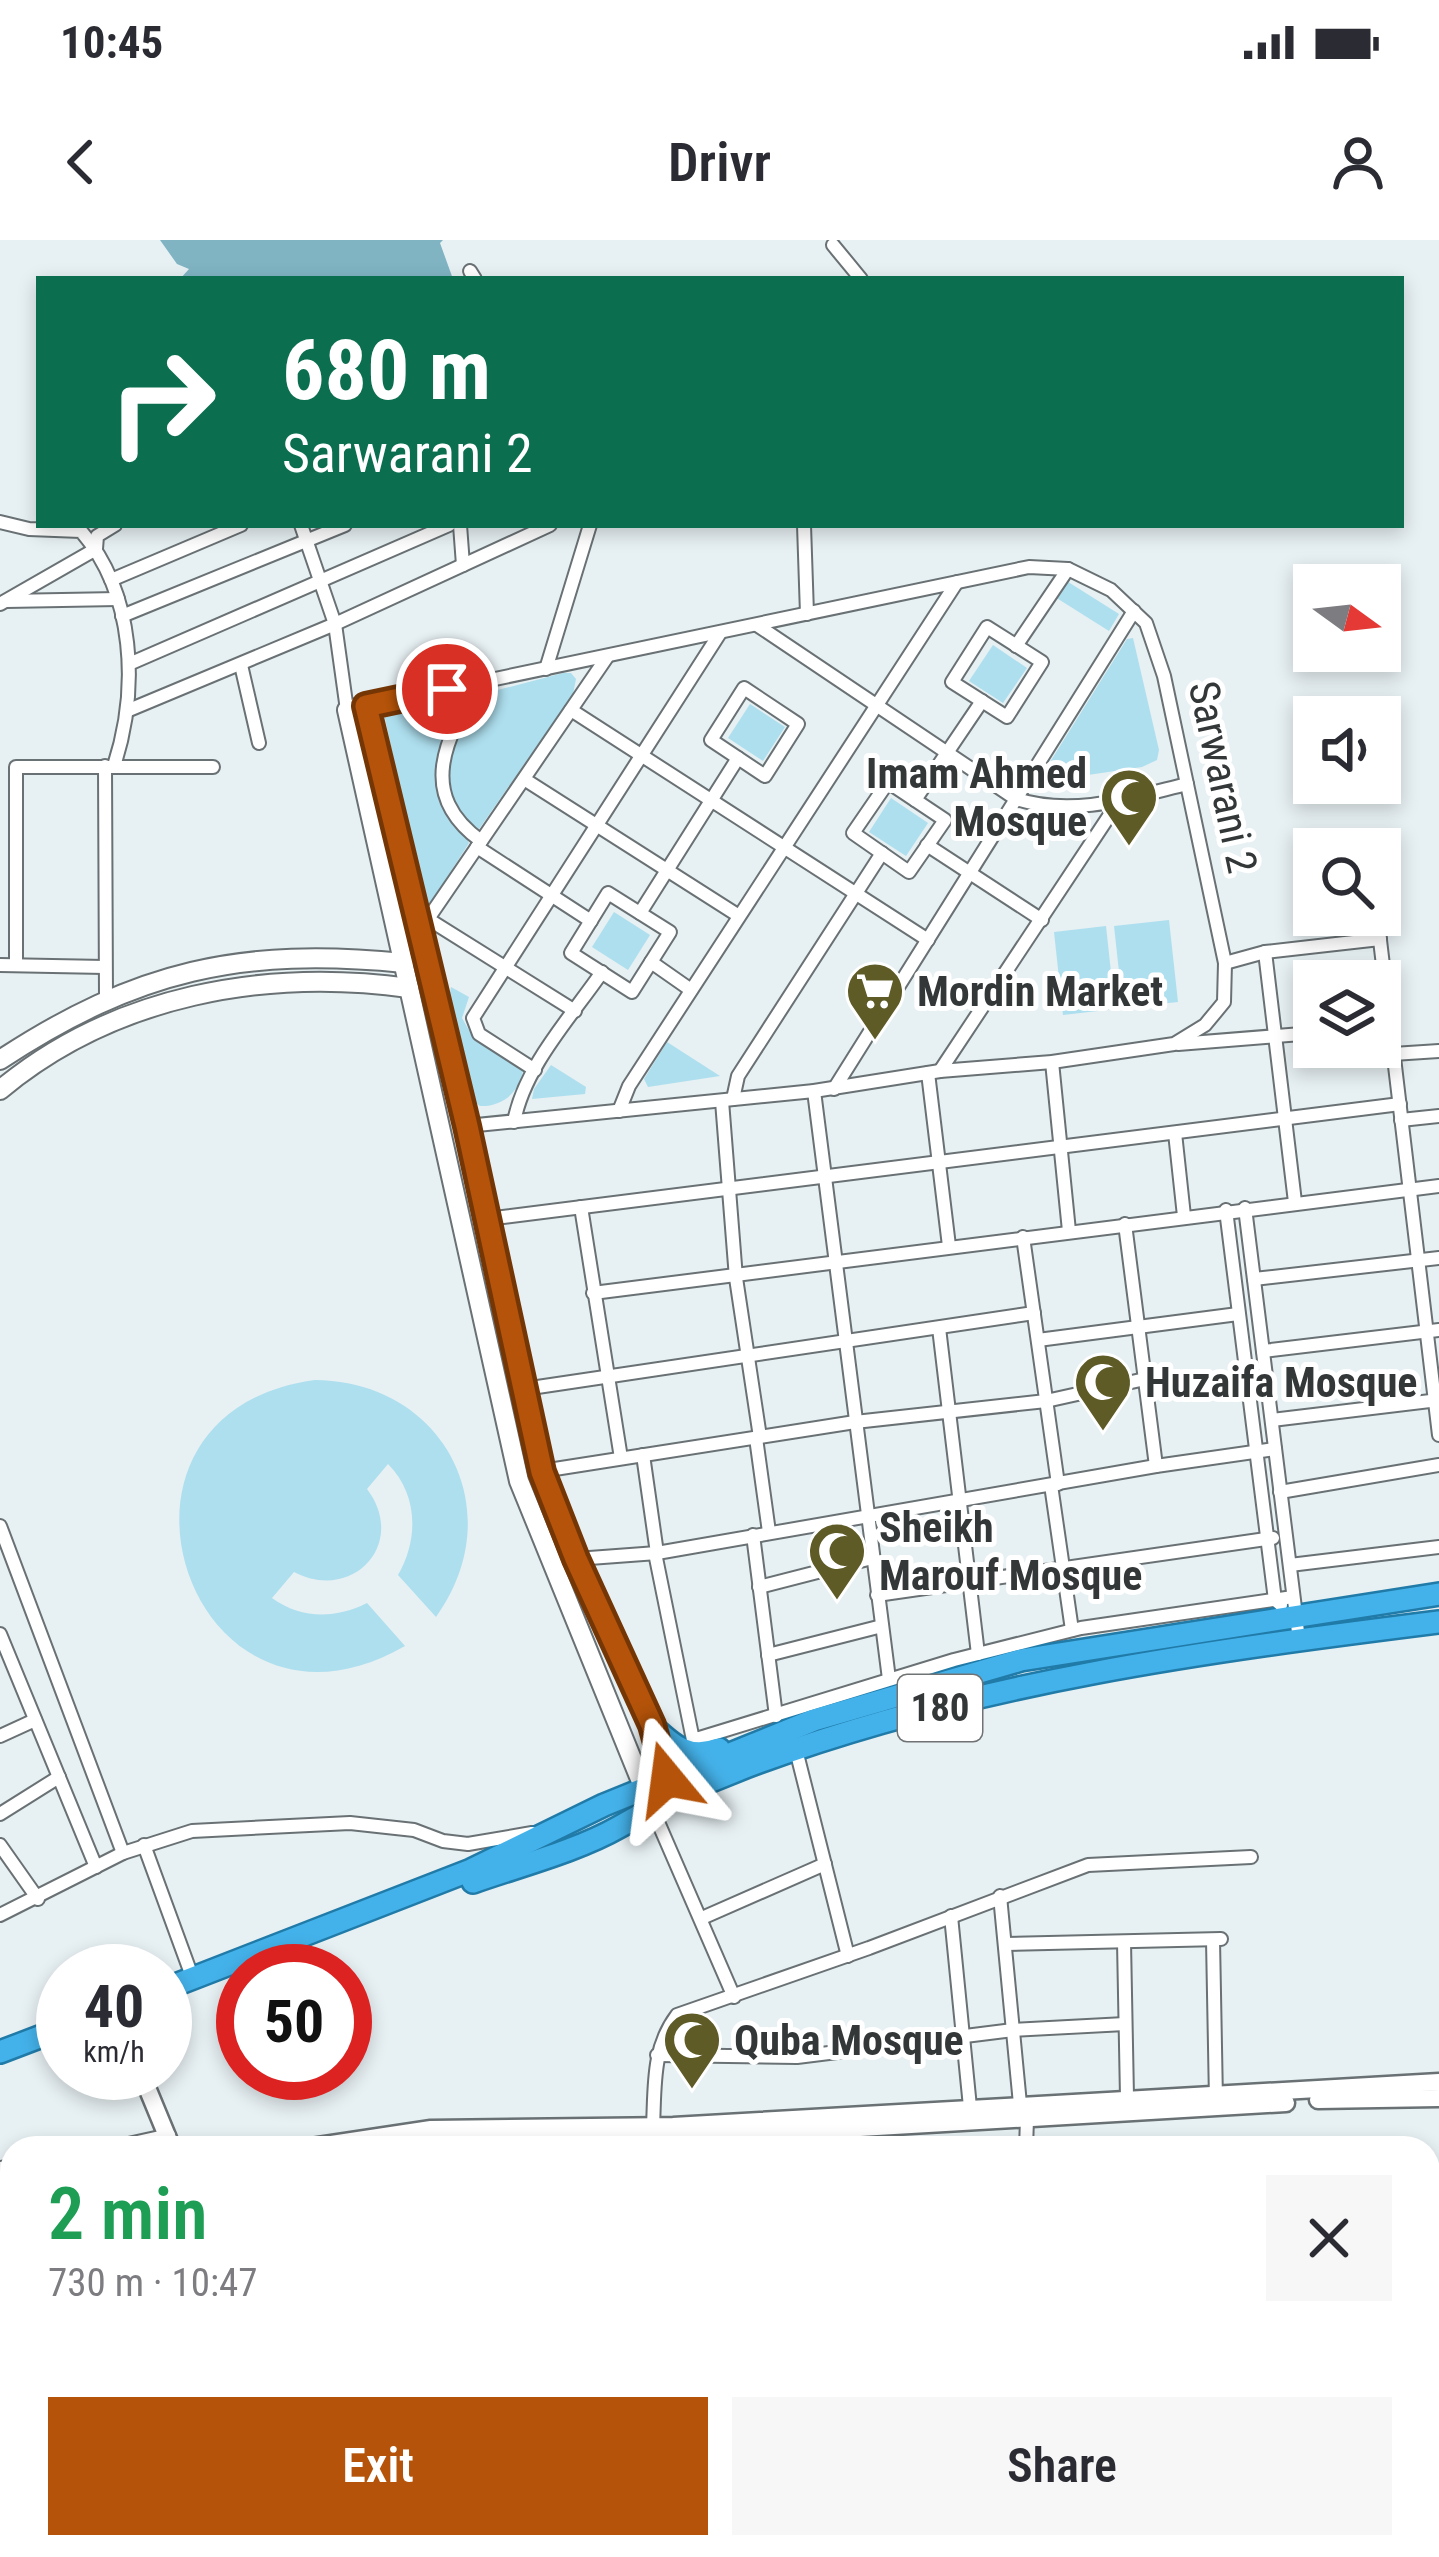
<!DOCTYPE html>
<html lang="en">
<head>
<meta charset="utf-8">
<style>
	:root { --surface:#fff; --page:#f7f7f7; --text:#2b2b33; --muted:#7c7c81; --accent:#b45309 }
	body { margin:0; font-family:"Roboto Condensed",sans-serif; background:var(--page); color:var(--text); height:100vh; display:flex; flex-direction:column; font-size:45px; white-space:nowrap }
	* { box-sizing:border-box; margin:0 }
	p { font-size:39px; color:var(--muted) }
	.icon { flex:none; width:66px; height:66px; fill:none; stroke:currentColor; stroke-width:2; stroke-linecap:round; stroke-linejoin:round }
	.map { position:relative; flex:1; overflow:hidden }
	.side { position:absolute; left:0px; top:1896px; width:1440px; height:423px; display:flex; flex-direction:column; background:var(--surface); border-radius:36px 36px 0 0; box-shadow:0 6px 18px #0003 }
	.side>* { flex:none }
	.guide { position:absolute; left:36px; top:36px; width:1368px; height:252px; border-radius:0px; box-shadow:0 6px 18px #0003; background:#0b6e4f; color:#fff; overflow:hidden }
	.needle { width:78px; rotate:105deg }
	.buttons { position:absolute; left:1293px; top:324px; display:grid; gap:24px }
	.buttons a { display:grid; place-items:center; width:108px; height:108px; border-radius:0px; background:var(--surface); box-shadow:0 6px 18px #0003; font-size:60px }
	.speed { position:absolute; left:36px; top:1704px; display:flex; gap:24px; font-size:60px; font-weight:700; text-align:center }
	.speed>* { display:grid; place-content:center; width:156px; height:156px; border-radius:50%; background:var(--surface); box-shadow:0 6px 18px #0003; line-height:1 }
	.speed small { font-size:30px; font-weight:400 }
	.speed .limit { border:18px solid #d22; background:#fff; color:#111 }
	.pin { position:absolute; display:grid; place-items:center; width:102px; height:102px; color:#fff; margin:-51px; border:6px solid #fff; border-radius:50%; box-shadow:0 3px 12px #0007 }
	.me { position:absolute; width:132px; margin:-66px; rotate:344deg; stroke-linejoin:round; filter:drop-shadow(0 0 9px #0008) }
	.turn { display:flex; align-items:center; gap:42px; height:252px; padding:0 48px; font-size:54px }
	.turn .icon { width:156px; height:156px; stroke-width:2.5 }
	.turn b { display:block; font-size:84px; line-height:102px }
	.round { display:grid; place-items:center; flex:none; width:126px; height:126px; border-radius:0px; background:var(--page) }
	.summary { display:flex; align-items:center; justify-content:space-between; height:204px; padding:0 48px }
	h1 { font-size:72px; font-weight:600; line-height:90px; color:#1e9e55 }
	.primary-button { display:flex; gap:24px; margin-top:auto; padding:24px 48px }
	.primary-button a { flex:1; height:138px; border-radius:0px; background:var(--accent); color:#fff; font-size:48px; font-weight:600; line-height:138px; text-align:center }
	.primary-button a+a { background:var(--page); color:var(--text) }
	.status { display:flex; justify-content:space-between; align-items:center; height:84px; padding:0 60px; background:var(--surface); direction:ltr }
	.status svg { height:33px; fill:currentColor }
	header { display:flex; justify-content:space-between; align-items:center; height:156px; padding:0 48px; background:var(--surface); font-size:54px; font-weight:600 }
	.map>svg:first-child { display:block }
	.green { fill:#aedfee }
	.forest { fill:#80b4c3 }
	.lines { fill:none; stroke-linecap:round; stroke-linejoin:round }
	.minor-casing { stroke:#697174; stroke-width:16 }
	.tertiary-casing { stroke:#697174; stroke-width:21 }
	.secondary-casing { stroke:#697174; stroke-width:22 }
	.trunk-casing { stroke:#207ba8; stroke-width:26 }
	.minor { stroke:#fff; stroke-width:12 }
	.tertiary { stroke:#fff; stroke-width:16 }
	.secondary { stroke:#fff; stroke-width:18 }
	.trunk { stroke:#44b2ea; stroke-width:21 }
	.route-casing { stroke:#753606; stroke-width:30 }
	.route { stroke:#b45309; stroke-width:21 }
	.labels { text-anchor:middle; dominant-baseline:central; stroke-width:10; stroke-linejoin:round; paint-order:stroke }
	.shield { fill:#fff; stroke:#707374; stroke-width:3 }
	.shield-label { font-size:39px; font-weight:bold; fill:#333738 }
	.poi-label { font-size:42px; font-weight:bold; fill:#333738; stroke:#fff; text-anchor:start }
	.street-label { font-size:42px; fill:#333738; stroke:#fff }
</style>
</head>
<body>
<div class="status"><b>10:45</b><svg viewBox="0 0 49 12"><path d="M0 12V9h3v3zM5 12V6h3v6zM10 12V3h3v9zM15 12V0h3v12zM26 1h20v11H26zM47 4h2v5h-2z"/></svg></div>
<header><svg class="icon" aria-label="back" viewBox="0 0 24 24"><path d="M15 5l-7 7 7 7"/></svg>Drivr<svg class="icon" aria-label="person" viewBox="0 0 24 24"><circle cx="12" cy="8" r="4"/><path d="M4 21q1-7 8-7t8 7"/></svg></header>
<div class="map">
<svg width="1439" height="2317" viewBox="0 0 1439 2317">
	<rect width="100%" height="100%" fill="#e7f0f3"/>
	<!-- green -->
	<g class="green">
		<path d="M1065,340L1119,374L1109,391L1055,357Z"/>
		<path d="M1133,398L1159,510L1157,520L1142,527L1054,540L1040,538L1127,399Z"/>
		<path d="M993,405L1027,428L1003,463L969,441Z"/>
		<path d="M563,433H571L576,439L573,454L477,592C426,553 452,503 475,456Z"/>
		<path d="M470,453C447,491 423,528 447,571C453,583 463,592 469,603L426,670L384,474Z"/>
		<path d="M750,464L785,487L763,521L728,498Z"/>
		<path d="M891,558L928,583L906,616L869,592Z"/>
		<path d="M614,672L650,695L628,730L592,707Z"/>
		<path d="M1169,680L1178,762L1123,768L1114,686Z"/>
		<path d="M1106,686L1115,769L1063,775L1054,692Z"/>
		<path d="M451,747L469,757L462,778L474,799L523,830C520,852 502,867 480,866L473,861L449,758Z"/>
		<path d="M667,802L720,836L648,847L644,839Z"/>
		<path d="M551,825L586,847L585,854L532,859L534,849Z"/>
		<path d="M315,1140C444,1141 512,1271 436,1377L398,1335C419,1299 418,1254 388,1224L367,1249C408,1303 353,1363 294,1332L272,1358C301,1379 335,1379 367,1363L405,1406C190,1530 71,1173 315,1140Z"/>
	</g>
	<!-- forest -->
	<path class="forest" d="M160,0H443L440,3L453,39H180L189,29L177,24Z"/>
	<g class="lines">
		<!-- minor casing -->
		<g class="minor-casing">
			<g id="minor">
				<path d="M833,5L861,39"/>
				<path d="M470,31L475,39"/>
				<path d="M0,282L29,289L81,291C135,354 139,449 114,526"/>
				<path d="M301,285L335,384L347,470"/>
				<path d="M460,285L463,325"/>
				<path d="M804,285L807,374"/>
				<path d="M111,340L241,285"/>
				<path d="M6,361L118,359"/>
				<path d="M0,364L96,309L97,296L115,285"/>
				<path d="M122,376L345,285"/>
				<path d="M757,385L1016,559C1074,577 1130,558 1187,544"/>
				<path d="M987,387L1042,422L1007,477L952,442Z"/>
				<path d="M1016,406L1068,329"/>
				<path d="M129,424L449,285"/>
				<path d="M241,425L259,503"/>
				<path d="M546,429L590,285"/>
				<path d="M478,443C446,499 416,554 481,601"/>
				<path d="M744,448L798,484L765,536L711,500Z"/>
				<path d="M366,466L1029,327L1068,329L1111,350L1146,383L1164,436L1225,723L1224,762L1205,785L1174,804L1052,822L940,831L814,851L467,886"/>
				<path d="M129,470L335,384L550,285"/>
				<path d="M571,470L928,700"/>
				<path d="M105,526L106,758"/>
				<path d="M524,539L739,676"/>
				<path d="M888,542L945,580L909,632L853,593Z"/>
				<path d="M915,560L982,461"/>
				<path d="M927,605L1042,680"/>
				<path d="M477,607L591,681"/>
				<path d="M608,653L670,692L632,752L571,713Z"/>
				<path d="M640,673L738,518"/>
				<path d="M1377,675L1439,1195"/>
				<path d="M428,679L575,771"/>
				<path d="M421,689L607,417"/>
				<path d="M1265,712L1295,962"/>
				<path d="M651,722L691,750"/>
				<path d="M1225,723L1265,712L1380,699"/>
				<path d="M0,725L105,727"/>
				<path d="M16,725V527H213"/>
				<path d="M1178,804L1314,793"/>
				<path d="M1393,814L1439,811"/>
				<path d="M1052,822L1069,991"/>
				<path d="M535,830L479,794L473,778L720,393"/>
				<path d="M940,831L1119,561"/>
				<path d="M928,833L949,1006"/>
				<path d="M834,849L1134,371"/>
				<path d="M814,851L889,1439"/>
				<path d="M733,859L738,836L882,613"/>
				<path d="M722,861L736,1038L760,1197"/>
				<path d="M619,871L629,846L957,342"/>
				<path d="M1401,880L1439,876"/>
				<path d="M514,882C524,827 571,777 602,732"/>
				<path d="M1175,893L1184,976"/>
				<path d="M581,967L621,1218"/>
				<path d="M1245,968L1299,1400"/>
				<path d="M1226,970L1275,1360L1281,1365"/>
				<path d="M487,979L1400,864"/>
				<path d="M1125,984L1156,1226"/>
				<path d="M1023,997L1058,1244"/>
				<path d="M1254,1039L1439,1018"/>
				<path d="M593,1053L1439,946"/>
				<path d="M939,1088L978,1414"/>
				<path d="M1038,1100L1238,1074"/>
				<path d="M1263,1111L1439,1090"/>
				<path d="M524,1149L1034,1073"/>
				<path d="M1272,1180L1439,1160"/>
				<path d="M756,1198L769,1292"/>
				<path d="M643,1215L657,1313"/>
				<path d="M542,1231L855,1182L1046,1161L1145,1139"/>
				<path d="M1051,1245L1072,1390"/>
				<path d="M1280,1252L1439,1225"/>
				<path d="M0,1286L123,1613"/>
				<path d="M753,1295L776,1476"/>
				<path d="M655,1313L693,1500L954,1420L1081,1388L1293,1357"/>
				<path d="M576,1319L657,1313L1156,1226L1275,1209"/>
				<path d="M1290,1325L1439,1307"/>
				<path d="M759,1347L872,1318"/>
				<path d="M877,1355L1273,1298"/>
				<path d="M0,1394L96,1627"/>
				<path d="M768,1415L882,1386"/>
				<path d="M0,1496L35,1480"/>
				<path d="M796,1510L848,1716"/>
				<path d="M651,1566L734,1757"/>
				<path d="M0,1574L59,1537"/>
				<path d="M0,1605L38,1659"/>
				<path d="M144,1605L193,1739"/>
				<path d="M1000,1656L1020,1864"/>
				<path d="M0,1675L123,1613L192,1591L350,1583L414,1590L443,1601L468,1604L532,1593"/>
				<path d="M951,1676L970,1867"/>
				<path d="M702,1678L825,1624"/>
				<path d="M1213,1700L1216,1860"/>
				<path d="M1124,1702L1127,1857"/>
				<path d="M1005,1704L1221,1699"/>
				<path d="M657,1815L797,1817L1013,1790L1125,1784"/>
				<path d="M653,1886C655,1846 652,1808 677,1775L869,1708L1088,1625L1251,1617"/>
				<path d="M110,1908L169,1895"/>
				<path d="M1026,1908L1027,1879"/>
				<path d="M0,1928L12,1926"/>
				<path d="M0,2017L12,2015"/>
				<path d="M0,2100L12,2098"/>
				<path d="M0,2202L12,2199"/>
				<path d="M132,2307L137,2317"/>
				<path d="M203,2307L205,2317"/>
				<path d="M287,2307L289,2317"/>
				<path d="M371,2307L373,2317"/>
				<path d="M59,2317L88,2307"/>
				<path d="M414,2317L441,2307"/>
				<path d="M699,2317L713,2312"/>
			</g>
		</g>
		<!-- tertiary casing -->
		<g class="tertiary-casing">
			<g id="tertiary">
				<path d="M141,1833L172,1908"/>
				<path d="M1318,1860L1439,1858"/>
				<path d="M305,1908L431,1889L673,1886L1439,1842"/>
				<path d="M388,1908L448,1901L674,1899L1286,1863"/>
			</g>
		</g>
		<!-- secondary casing -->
		<g class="secondary-casing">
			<g id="secondary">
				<path d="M366,466L467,886L541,1229L563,1289L664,1520L667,1539L651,1566L519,1241L347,470Z"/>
				<path d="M0,820C137,730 241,707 404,723"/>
				<path d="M0,850C114,755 265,728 409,748"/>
			</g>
		</g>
		<!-- trunk casing -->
		<g class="trunk-casing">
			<g id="trunk">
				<path d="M651,1485C673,1506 688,1520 719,1509"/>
				<path d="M473,1642C518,1626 577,1611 619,1587C664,1561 710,1540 759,1522C981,1441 1207,1411 1439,1382"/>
				<path d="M165,1749L471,1630L604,1565L814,1480L1021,1420L1439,1354"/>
				<path d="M0,1812L63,1788"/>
			</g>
		</g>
		<!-- minor -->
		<use href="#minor" class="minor"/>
		<!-- tertiary -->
		<use href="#tertiary" class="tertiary"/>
		<!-- secondary -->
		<use href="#secondary" class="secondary"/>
		<!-- trunk -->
		<use href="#trunk" class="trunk"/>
	</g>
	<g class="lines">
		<!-- route casing -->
		<g class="route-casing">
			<path id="route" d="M447,449L366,466L467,886L542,1232L576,1319L652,1485L667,1539"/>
		</g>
		<!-- route -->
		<use href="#route" class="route"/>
	</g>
	<!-- icons -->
	<defs>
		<g id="mosque-pin" transform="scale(3)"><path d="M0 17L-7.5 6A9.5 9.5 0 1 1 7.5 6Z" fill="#5e5b27" stroke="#fff"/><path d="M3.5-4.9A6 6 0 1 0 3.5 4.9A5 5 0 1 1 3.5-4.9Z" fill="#fff"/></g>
		<g id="supermarket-pin" transform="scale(3)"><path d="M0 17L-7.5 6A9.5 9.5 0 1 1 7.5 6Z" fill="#5e5b27" stroke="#fff"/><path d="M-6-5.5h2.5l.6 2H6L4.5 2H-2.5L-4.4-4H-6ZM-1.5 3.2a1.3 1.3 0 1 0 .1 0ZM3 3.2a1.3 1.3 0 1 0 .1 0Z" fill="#fff"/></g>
	</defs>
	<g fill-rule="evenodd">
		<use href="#mosque-pin" x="1129" y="557"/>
		<use href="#supermarket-pin" x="875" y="751"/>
		<use href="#mosque-pin" x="1103" y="1142"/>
		<use href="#mosque-pin" x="837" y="1311"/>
		<use href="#mosque-pin" x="692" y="1800"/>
	</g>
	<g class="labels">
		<!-- shield labels -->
		<rect class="shield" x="898" y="1435" width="84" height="66" rx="9"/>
		<g class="shield-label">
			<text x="940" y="1468">180</text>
		</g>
		<!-- poi labels -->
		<g class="poi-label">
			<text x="1087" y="533" text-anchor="end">Imam Ahmed<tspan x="1087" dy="48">Mosque</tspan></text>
			<text x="917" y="751">Mordin Market</text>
			<text x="1145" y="1142">Huzaifa Mosque</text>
			<text x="879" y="1287">Sheikh<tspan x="879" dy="48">Marouf Mosque</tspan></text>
			<text x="734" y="1800">Quba Mosque</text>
		</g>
		<!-- street labels -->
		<g class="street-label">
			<text transform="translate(1223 537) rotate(78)">Sarwarani 2</text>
		</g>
	</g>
</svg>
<div class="buttons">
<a><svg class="needle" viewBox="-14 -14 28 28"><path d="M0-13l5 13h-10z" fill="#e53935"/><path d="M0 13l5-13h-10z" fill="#7c7c81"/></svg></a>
<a><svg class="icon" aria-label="sound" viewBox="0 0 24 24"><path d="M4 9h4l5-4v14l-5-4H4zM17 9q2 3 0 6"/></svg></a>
<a><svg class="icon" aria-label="search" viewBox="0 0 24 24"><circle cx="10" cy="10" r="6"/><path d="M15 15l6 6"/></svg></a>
<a><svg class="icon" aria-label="layers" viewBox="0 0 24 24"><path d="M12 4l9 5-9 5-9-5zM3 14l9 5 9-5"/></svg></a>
</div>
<div class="speed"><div>40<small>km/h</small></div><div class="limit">50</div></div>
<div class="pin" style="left:447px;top:449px;background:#d93025"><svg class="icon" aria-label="arrive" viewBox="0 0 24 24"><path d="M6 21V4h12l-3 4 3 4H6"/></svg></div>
<svg class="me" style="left:667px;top:1539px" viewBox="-20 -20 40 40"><path d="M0-17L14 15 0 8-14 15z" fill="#b45309" stroke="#fff" stroke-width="4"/></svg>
<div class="guide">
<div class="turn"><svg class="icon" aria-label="right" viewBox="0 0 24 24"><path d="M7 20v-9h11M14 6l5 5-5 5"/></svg><div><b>680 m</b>Sarwarani 2</div></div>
</div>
<section class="side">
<div class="summary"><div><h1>2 min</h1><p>730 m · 10:47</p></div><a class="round"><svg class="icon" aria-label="close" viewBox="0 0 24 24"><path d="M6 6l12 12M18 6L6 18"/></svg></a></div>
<div class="primary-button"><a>Exit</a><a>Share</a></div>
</section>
</div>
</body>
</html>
